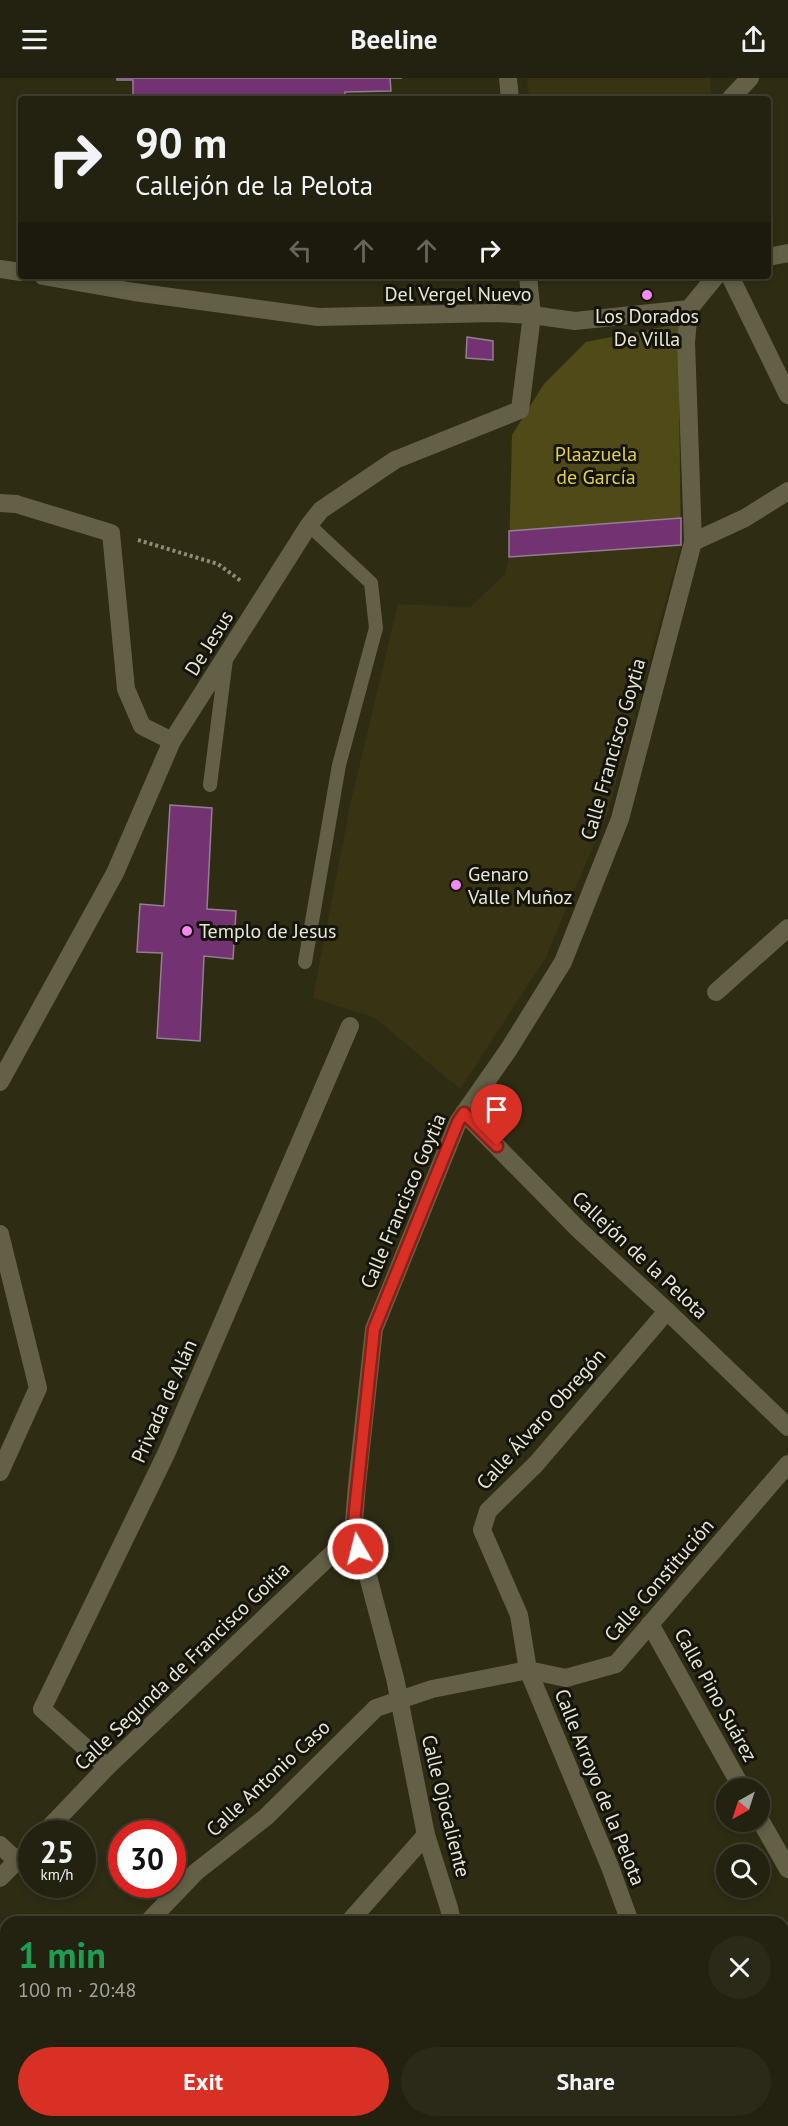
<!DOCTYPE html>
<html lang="en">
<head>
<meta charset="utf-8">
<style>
	:root { --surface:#23210f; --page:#2b2918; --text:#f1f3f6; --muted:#a3a39e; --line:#403e2f; --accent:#d93025 }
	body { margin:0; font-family:"PT Sans",sans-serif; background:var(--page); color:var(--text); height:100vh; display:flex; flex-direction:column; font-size:22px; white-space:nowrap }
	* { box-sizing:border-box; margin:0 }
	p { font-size:20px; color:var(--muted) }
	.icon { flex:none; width:33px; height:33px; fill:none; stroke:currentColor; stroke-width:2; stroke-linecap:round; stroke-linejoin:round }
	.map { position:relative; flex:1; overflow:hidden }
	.side { position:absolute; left:0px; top:1838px; width:789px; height:212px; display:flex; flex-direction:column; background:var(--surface); border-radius:18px 18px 0 0; box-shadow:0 3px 9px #0003,0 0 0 2px var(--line) }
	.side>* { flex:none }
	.hud { position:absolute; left:18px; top:18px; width:753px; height:183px; border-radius:6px; box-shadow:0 3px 9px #0003,0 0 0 2px var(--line); background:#23210f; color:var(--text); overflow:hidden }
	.needle { width:39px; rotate:219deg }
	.tools { position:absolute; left:716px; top:1700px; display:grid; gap:12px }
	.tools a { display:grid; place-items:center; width:54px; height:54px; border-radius:50%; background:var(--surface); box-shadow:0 3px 9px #0003,0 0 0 2px var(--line); font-size:30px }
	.speed { position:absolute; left:18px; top:1742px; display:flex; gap:12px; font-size:30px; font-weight:700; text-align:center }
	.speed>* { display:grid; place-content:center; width:78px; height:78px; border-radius:50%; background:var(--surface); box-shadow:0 3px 9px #0003,0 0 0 2px var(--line); line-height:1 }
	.speed small { font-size:15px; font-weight:400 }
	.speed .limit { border:9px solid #d22; background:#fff; color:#111 }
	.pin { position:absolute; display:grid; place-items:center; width:51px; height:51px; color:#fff; margin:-62px -26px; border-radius:50% 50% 50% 0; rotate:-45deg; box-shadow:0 0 6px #0007 }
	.pin .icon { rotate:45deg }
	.me { position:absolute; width:66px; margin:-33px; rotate:352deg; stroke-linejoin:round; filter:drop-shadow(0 0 4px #0008) }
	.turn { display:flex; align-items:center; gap:21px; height:126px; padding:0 18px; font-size:27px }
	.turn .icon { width:78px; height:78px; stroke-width:2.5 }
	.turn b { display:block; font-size:42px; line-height:51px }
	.lanes { display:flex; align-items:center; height:57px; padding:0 18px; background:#0003; justify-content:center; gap:30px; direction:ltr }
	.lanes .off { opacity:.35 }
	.round { display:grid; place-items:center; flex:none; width:63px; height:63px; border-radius:32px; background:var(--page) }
	.head { display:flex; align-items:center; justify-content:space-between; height:102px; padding:0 18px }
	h1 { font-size:36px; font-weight:700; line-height:45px; color:#1e9e55 }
	.action { display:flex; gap:12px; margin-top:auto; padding:12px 18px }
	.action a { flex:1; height:69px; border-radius:36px; background:var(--accent); color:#fff; font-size:24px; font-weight:700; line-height:69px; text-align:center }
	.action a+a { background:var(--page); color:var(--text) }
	header { display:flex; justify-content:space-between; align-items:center; height:78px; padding:0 18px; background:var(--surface); font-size:27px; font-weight:700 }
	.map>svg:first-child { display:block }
	.built { fill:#373313 }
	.green { fill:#504a18 }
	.building { fill:#733372; stroke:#937e92; stroke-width:1.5 }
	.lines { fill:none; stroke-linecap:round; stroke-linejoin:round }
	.path { stroke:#8f8d7a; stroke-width:4; stroke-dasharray:3 3; stroke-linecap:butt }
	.service { stroke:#636047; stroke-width:14 }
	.pedestrian { stroke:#636047; stroke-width:18 }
	.minor { stroke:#636047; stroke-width:18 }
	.route-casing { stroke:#8d1f18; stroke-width:15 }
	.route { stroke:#d93025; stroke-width:10 }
	.poi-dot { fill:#f489f1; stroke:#15140a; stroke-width:2 }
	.labels { text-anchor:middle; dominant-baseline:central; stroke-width:6; stroke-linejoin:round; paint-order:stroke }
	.street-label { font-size:20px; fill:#e7e6d7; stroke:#15140a }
	.poi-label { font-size:20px; fill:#e7e6d7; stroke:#15140a; text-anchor:start }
	.park-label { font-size:20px; fill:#e2d148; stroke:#15140a }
</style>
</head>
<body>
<header><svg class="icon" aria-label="menu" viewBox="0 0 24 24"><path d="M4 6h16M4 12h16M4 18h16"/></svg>Beeline<svg class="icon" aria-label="share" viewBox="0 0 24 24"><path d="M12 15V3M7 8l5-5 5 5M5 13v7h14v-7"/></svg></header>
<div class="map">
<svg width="788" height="2048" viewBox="0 0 788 2048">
	<rect width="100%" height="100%" fill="#2f2c14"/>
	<!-- built -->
	<g class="built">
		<path d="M527,0H710L712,21H529Z"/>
		<path d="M681,467L608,734L545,881L460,1011L375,940L313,920L350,727L398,526L470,529L505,496L509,479Z"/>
	</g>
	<!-- green -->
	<path class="green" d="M678,246L681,467L509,479L512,357L544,306L586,264Z"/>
	<!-- building -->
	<g class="building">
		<path d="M117,0H402H390L391,13L345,14V21H133V2H117Z"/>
		<path d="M467,259L493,263V282L466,280Z"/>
		<path d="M681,440V467L509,479V453Z"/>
		<path d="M170,727L212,730L207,831L236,833L233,881L204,878L200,963L157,960L162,875L137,874L140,826L164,828Z"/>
	</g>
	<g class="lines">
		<!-- path -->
		<path class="path" d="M138,462L218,486L241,503"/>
		<!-- service -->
		<g class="service">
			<path d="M210,707L226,581"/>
			<path d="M305,884L339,687L376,550L371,505L309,447"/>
		</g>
		<!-- pedestrian -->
		<g class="pedestrian">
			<path d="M689,231L686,264L693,464"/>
			<path d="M16,426L111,455L126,611L142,648L172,663"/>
		</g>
		<!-- minor -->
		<g class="minor">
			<path d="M508,0L510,21"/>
			<path d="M731,20L750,0"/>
			<path d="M768,179L788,175"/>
			<path d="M0,191L21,194"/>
			<path d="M43,198L134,214L318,239L495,235L532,237L575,243L689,231L716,198"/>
			<path d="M730,198L788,317"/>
			<path d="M0,425L16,426"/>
			<path d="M716,914L788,850"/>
			<path d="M0,1004L115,795L172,663L309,447L321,432L395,382L520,332L532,237L528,198"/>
			<path d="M464,1035L578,1151L667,1233L788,1349"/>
			<path d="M0,1156L38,1310L0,1394"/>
			<path d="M650,1546L742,1710"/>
			<path d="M107,1689L42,1631L166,1376L350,948"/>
			<path d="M759,1740L788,1791"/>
			<path d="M44,1755L107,1689L353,1456"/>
			<path d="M0,1767L17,1783"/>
			<path d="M0,1800L32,1768"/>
			<path d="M148,1844L196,1794L266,1739L376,1630L432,1611L528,1592L566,1600L616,1586L788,1386"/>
			<path d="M349,1844L426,1757"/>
			<path d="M452,1844L449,1830L426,1757L395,1600L369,1502L353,1456L357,1407L374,1251L458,1044L509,971L563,884L620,741L693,464L745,440L788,413"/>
			<path d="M630,1844L610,1789L528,1592L519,1537L482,1452L488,1433L536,1386L667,1233"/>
			<path d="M0,1993L6,1987"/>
			<path d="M467,2043L468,2048"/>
			<path d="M766,2043L769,2048"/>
			<path d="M169,2044L178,2048"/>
		</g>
	</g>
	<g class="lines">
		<!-- route casing -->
		<g class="route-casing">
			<path id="route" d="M358,1471L353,1456L356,1423L374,1251L458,1044L464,1035L497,1068"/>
		</g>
		<!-- route -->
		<use href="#route" class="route"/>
	</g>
	<!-- markers -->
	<g class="poi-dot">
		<circle cx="647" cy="217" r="6"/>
		<circle cx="456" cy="807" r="6"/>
		<circle cx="187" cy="853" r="6"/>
	</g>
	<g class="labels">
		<!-- street labels -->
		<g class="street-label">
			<text x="458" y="216">Del Vergel Nuevo</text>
			<text transform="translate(209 565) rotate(-58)">De Jesus</text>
			<text transform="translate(613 671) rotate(-74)">Calle Francisco Goytia</text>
			<text transform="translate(403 1123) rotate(-67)">Calle Francisco Goytia</text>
			<text transform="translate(640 1177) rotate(43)">Callejón de la Pelota</text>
			<text transform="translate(164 1323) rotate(-66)">Privada de Alán</text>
			<text transform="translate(541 1341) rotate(-48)">Calle Álvaro Obregón</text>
			<text transform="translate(659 1502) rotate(-49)">Calle Constitución</text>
			<text transform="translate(182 1588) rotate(-44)">Calle Segunda de Francisco Goitia</text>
			<text transform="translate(716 1617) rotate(61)">Calle Pino Suárez</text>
			<text transform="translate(268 1700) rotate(-43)">Calle Antonio Caso</text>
			<text transform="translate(600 1709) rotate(68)">Calle Arroyo de la Pelota</text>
			<text transform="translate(446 1728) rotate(76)">Calle Ojocaliente</text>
		</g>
		<!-- poi labels -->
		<g class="poi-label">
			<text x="647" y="238" text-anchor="middle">Los Dorados<tspan x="647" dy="23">De Villa</tspan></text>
			<text x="468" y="796">Genaro<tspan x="468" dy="23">Valle Muñoz</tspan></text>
			<text x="199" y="853">Templo de Jesus</text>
		</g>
		<!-- park labels -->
		<g class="park-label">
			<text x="596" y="376">Plaazuela<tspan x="596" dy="23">de García</tspan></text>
		</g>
	</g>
</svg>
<div class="tools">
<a><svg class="needle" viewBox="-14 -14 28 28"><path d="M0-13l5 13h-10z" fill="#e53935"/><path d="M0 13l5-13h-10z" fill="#a3a39e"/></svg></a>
<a><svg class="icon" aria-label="search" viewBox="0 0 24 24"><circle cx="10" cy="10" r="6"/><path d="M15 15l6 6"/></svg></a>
</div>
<div class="speed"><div>25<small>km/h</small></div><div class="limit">30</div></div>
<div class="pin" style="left:497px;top:1068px;background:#d93025"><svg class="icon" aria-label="arrive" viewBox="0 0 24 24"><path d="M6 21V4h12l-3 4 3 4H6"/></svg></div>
<svg class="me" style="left:358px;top:1471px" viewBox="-20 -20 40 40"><circle r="17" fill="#d93025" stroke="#fff" stroke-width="3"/><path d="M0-11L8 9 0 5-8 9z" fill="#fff"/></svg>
<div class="hud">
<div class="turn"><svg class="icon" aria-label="right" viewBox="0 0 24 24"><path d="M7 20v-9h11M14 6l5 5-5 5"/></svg><div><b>90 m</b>Callejón de la Pelota</div></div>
<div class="lanes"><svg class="icon off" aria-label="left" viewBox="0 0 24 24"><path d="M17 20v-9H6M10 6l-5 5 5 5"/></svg><svg class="icon off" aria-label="ahead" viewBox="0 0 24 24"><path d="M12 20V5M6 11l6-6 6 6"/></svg><svg class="icon off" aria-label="ahead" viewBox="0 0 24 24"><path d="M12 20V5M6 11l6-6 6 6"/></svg><svg class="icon" aria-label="right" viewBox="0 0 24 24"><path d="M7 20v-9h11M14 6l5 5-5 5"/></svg></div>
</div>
<section class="side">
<div class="head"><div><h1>1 min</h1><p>100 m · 20:48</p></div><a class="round"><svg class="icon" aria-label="close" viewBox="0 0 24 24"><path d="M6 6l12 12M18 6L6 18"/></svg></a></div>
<div class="action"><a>Exit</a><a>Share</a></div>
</section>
</div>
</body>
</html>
